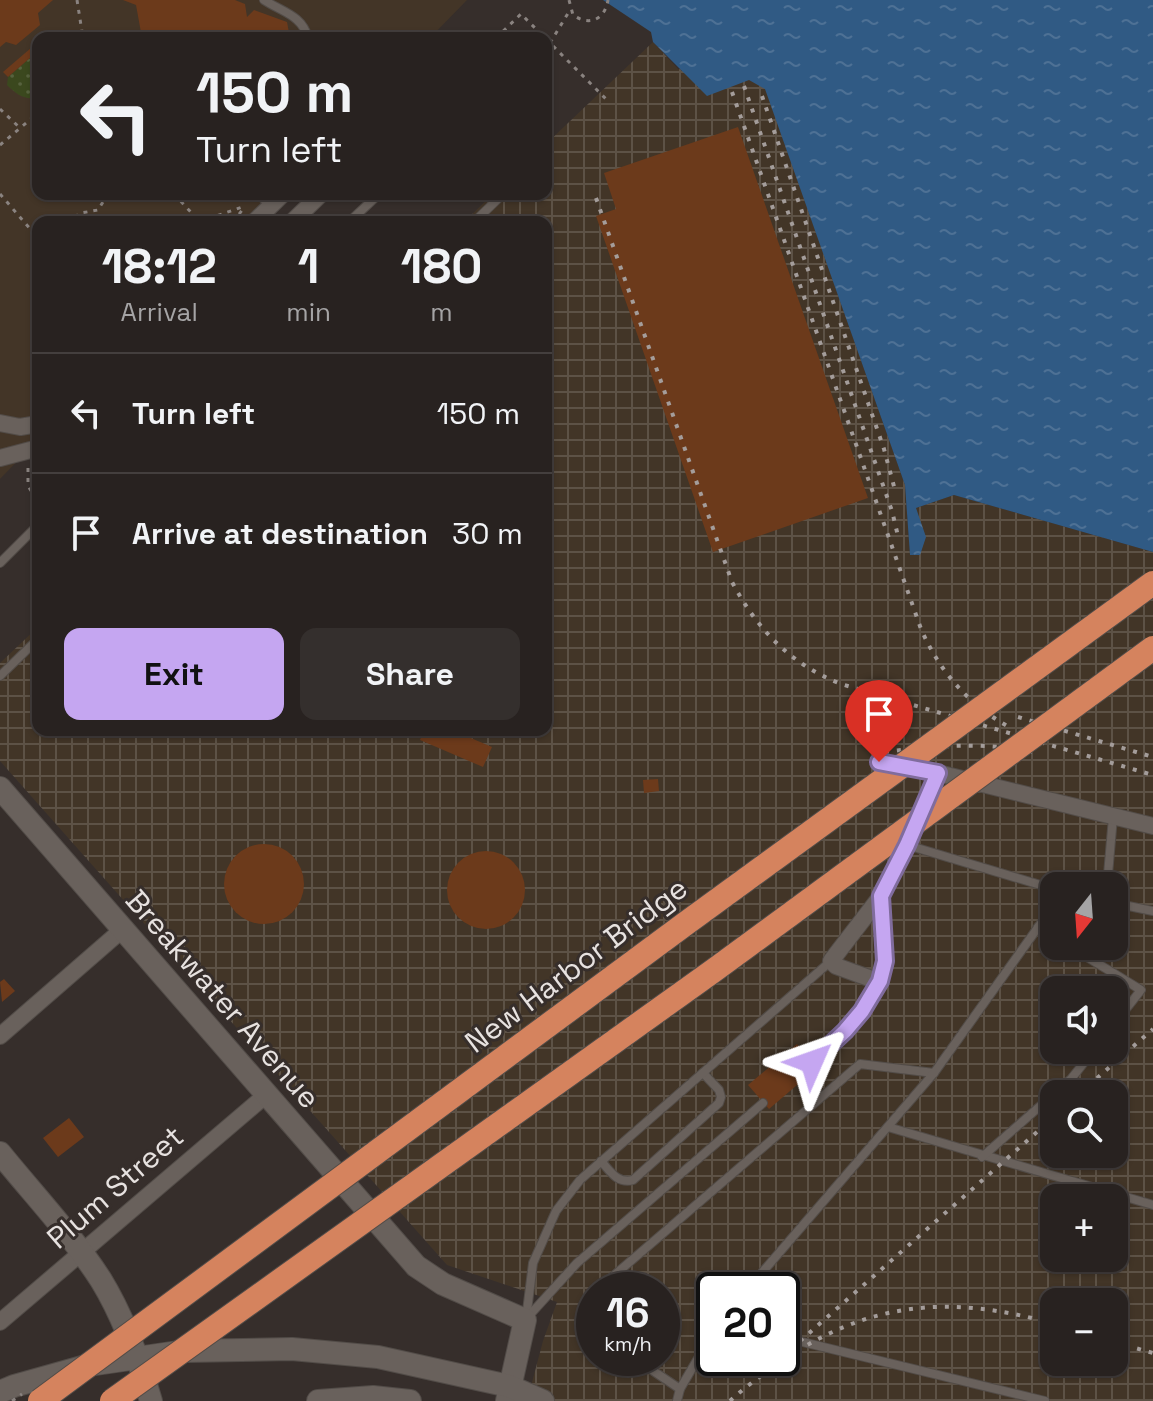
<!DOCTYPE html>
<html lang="en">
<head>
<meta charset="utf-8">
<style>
	:root { --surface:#282220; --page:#342f2d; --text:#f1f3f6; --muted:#a5a4a5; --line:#443f3e; --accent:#c5a6f1 }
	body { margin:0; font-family:"Space Grotesk",sans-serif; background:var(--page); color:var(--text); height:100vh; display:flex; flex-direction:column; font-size:30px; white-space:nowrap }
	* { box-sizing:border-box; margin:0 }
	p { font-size:26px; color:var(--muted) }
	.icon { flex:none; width:44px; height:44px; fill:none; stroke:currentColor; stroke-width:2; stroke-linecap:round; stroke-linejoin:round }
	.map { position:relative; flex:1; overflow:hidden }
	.sheet { position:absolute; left:32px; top:216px; width:520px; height:520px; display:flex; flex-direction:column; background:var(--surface); border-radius:16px; box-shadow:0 2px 6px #0004,0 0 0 2px var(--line) }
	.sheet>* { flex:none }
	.guide { position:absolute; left:32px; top:32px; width:520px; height:168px; border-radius:16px; box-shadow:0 2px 6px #0004,0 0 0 2px var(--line); background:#282220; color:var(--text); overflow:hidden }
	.needle { width:52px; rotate:197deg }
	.controls { position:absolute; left:1040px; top:872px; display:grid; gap:16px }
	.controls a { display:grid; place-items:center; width:88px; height:88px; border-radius:16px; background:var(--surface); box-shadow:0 2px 6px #0004,0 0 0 2px var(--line); font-size:40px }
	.speed { position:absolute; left:576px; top:1272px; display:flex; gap:16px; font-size:40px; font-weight:700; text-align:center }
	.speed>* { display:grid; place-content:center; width:104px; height:104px; border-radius:50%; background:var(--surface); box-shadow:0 2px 6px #0004,0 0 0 2px var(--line); line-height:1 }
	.speed small { font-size:20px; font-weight:400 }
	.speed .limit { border:4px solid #111; border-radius:12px; background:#fff; color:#111 }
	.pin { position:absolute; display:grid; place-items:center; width:68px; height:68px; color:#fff; margin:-82px -34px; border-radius:50% 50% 50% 0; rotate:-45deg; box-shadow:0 0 8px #0007 }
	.pin .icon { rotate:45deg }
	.me { position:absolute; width:88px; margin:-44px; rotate:47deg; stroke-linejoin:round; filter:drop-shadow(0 0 6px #0008) }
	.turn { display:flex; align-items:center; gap:28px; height:168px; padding:0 32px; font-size:36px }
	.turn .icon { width:104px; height:104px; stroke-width:2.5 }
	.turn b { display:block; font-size:56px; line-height:68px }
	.eta { display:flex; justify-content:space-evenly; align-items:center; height:136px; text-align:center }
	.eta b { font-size:48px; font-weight:600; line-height:56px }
	.cta { display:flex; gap:16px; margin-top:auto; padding:16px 32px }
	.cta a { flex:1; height:92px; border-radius:16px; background:var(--accent); color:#111; font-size:32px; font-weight:600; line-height:92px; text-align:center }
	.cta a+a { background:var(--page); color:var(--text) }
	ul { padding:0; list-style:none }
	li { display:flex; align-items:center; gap:24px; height:120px; padding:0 32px; border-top:2px solid var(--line) }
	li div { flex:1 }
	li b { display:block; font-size:30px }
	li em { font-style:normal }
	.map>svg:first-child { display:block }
	.commercial { fill:#433527 }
	.industrial { fill:url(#industrial-grid); fill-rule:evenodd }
	.park { fill:url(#park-dots) }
	.water { fill:url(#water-ripples) }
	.building { fill:#6c3a1b }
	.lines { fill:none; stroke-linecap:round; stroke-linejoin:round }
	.lane-casing { stroke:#524c48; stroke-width:10 }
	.street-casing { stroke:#524c48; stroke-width:18 }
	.secondary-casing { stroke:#524c48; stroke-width:24 }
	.path { stroke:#8a8380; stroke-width:3; stroke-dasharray:4 6; stroke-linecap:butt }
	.lane { stroke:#69615c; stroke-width:8 }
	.street { stroke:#69615c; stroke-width:16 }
	.secondary { stroke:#69615c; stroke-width:22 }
	.rail { stroke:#a49d9b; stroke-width:4; stroke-dasharray:4 8; stroke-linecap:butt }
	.highway-bridge-casing { stroke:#524c48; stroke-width:26; stroke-linecap:butt }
	.path-bridge { stroke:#8a8380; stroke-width:3; stroke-dasharray:4 6; stroke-linecap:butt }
	.highway-bridge { stroke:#d5835e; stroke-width:24 }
	.route-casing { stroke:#806c9d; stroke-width:20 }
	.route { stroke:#c5a6f1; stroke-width:14 }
	.labels { text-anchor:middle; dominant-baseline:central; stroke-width:6; stroke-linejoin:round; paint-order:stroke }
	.street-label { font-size:30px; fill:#e7e2e0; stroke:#362e2b }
</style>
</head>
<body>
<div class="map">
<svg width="1153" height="1401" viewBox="0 0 1153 1401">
	<defs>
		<pattern id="industrial-grid" width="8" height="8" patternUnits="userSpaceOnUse" patternTransform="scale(2)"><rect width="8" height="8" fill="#423527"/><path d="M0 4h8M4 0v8" fill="none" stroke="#5d5246"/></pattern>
		<pattern id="park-dots" width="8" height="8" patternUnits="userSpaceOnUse" patternTransform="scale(2)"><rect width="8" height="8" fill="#3b481e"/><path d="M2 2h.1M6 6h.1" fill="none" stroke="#57623e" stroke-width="1.8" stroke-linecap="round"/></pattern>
		<pattern id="water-ripples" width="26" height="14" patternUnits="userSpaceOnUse" patternTransform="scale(2)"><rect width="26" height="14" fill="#305a84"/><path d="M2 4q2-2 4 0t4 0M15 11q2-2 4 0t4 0" fill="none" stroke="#4e7195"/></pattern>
	</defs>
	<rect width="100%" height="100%" fill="#362e2b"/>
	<!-- commercial -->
	<path class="commercial" d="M0,0H467L430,38H38V194H278L250,222H38V440L0,479Z"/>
	<!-- industrial -->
	<path class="industrial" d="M653,42L678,69L749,80L765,88L905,485L910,554L916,508L954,495L1153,552V1401H527L543,1341L557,1302L447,1265L0,761V663L38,627V730H546V222H464L493,194H546V144ZM1054,886H1114V946H1054ZM1054,990H1114V1050H1054ZM1054,1094H1114V1154H1054ZM1054,1198H1114V1258H1054ZM594,1290H662V1358H594ZM714,1290H782V1358H714ZM1054,1302H1114V1362H1054Z"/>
	<!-- park -->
	<path class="park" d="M38,51V97C25,101 16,94 7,85L8,77Z"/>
	<!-- water -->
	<path class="water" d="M603,0H1153V552L954,495L916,508L926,537L920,555H910L905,485L765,89L749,80L707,96L653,42L651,32Z"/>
	<!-- building -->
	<g class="building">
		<path d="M0,0H53L38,13L40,25L16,45L6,42L0,47Z"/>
		<path d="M123,0H235L245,4L247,17L254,10L287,22L290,38H142L136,5Z"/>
		<path d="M38,42V51L8,77L3,72Z"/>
		<path d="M738,127L868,498L713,552L596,216L616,209L604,173Z"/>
		<path d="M424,730H452L492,747L483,767L420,740Z"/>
		<path d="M658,779L659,791L644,793L643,780Z"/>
		<circle cx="264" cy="884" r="40"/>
		<circle cx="486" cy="890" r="39"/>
		<path d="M4,979L15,991L2,1002L0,982Z"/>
		<path d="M797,1044L817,1068L769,1109L748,1085Z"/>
		<path d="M69,1118L84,1137L58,1157L43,1138Z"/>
	</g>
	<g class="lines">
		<!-- lane casing -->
		<g class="lane-casing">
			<g id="lane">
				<path d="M264,0C282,12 302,15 308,38"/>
				<path d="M259,194L270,206"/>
				<path d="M349,222L379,194"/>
				<path d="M474,222L503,194"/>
				<path d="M0,563L38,525"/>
				<path d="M0,676L38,639"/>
				<path d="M907,845L1054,889"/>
				<path d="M1107,886L1113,817"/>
				<path d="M1114,903L1153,911"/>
				<path d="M1038,927L1054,937"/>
				<path d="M1069,946L1141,990L1114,1024"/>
				<path d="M812,1062C839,1037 862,1013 880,981"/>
				<path d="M888,1127L1153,1205"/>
				<path d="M982,1157L1071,1079L1094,1050"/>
				<path d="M601,1161C610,1171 617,1184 633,1180L719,1103L721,1097L719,1090L703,1073"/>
				<path d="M604,1290L611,1278L860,1064L934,1073"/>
				<path d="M747,1290L934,1073L1054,905"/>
				<path d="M594,1307L589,1316L594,1325"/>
				<path d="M526,1319L533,1263L556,1211L580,1180L831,961"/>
				<path d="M526,1319L577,1263L763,1103"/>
				<path d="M782,1337L1045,1401"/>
				<path d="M634,1358L680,1389"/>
				<path d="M677,1401L680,1389L714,1331"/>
			</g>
		</g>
		<!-- street casing -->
		<g class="street-casing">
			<g id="street">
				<path d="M254,222L283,194"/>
				<path d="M292,222L321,194"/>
				<path d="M0,423L20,427L38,424"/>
				<path d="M0,458L38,448"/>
				<path d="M879,762L938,773L1153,826"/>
				<path d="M881,896L885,961L880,981H877L836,966L831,961L881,896L907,845L938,773"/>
				<path d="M0,1036L123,929"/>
				<path d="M0,1322L266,1095"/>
			</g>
		</g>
		<!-- secondary casing -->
		<g class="secondary-casing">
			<g id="secondary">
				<path d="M0,788L416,1266L443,1284L525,1320L507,1401"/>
				<path d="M0,1153C34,1195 72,1235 101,1280C123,1316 139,1360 151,1401"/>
				<path d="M0,1392L14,1386L89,1365L185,1351L292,1349L378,1357L509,1386L543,1401"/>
				<path d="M318,1401L373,1397L410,1401"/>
			</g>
		</g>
		<!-- path -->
		<g class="path">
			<path d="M77,0L83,38"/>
			<path d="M569,0L573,15C590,27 605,19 608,0"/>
			<path d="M496,38L521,14L545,38"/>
			<path d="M546,39L607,100"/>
			<path d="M550,43L570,10"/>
			<path d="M0,109L20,128"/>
			<path d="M0,145L38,113"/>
			<path d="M0,194L38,238"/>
			<path d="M174,194L200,222"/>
			<path d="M66,222L81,213L98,210L108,194"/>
			<path d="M199,222L245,206"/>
			<path d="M233,222L243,209"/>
			<path d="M28,468V486L35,497"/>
		</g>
		<!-- lane -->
		<use href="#lane" class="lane"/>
		<!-- street -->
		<use href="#street" class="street"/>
		<!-- secondary -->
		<use href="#secondary" class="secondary"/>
		<!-- rail -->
		<g class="rail">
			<path d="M744,86L892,511L898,536"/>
			<path d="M732,92L921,629C940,672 968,704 1009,727"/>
			<path d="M762,96L884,449L896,494"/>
			<path d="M596,198L732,582C757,629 790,664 841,684L1153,775"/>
			<path d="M1018,717L1153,757"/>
			<path d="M873,753C928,747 983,740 1037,753"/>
			<path d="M1079,1094L1153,1029"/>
			<path d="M1114,1342L1153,1353"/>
			<path d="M782,1357L1054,1117"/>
			<path d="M730,1401C745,1387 762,1375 779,1363C868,1301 951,1294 1054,1324"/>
		</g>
		<!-- highway-bridge casing -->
		<g class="highway-bridge-casing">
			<g id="highway-bridge">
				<path d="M40,1401L685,924L1153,583"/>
				<path d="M112,1401L713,971L1153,648"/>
			</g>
		</g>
		<!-- path-bridge -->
		<path class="path-bridge" d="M12,1401L22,1394"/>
		<!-- highway-bridge -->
		<use href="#highway-bridge" class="highway-bridge"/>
	</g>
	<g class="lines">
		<!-- route casing -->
		<g class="route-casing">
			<path id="route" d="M812,1062L845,1031L862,1011L880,981L885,961L881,896L907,845L938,773L879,762"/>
		</g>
		<!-- route -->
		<use href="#route" class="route"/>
	</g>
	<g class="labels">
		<!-- street labels -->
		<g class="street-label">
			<text transform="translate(576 965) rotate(-37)">New Harbor Bridge</text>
			<text transform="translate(223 999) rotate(49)">Breakwater Avenue</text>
			<text transform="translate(115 1187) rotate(-41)">Plum Street</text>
		</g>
	</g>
</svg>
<div class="controls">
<a><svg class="needle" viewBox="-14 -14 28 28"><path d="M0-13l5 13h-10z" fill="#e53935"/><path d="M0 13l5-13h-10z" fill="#a5a4a5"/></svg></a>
<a><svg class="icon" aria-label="sound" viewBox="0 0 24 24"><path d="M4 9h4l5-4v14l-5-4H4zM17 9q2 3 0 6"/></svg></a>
<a><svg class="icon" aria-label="search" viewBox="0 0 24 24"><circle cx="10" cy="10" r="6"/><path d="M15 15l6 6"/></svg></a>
<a>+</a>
<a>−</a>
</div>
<div class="speed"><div>16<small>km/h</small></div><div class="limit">20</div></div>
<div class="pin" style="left:879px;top:762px;background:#d93025"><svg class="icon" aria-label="arrive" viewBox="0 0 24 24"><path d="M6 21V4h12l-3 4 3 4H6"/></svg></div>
<svg class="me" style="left:812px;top:1062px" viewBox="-20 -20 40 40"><path d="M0-17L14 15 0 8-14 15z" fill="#c5a6f1" stroke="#fff" stroke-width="4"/></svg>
<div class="guide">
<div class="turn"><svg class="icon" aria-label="left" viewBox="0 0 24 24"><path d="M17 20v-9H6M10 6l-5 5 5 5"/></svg><div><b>150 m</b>Turn left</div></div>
</div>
<section class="sheet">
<div class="eta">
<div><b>18:12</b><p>Arrival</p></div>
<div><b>1</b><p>min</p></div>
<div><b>180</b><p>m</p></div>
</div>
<ul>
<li><svg class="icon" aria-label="left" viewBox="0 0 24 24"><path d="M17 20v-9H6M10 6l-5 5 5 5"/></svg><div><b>Turn left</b></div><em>150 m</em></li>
<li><svg class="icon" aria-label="arrive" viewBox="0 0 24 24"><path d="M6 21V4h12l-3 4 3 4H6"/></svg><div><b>Arrive at destination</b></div><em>30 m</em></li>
</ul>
<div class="cta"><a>Exit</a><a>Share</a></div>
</section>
</div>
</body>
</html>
